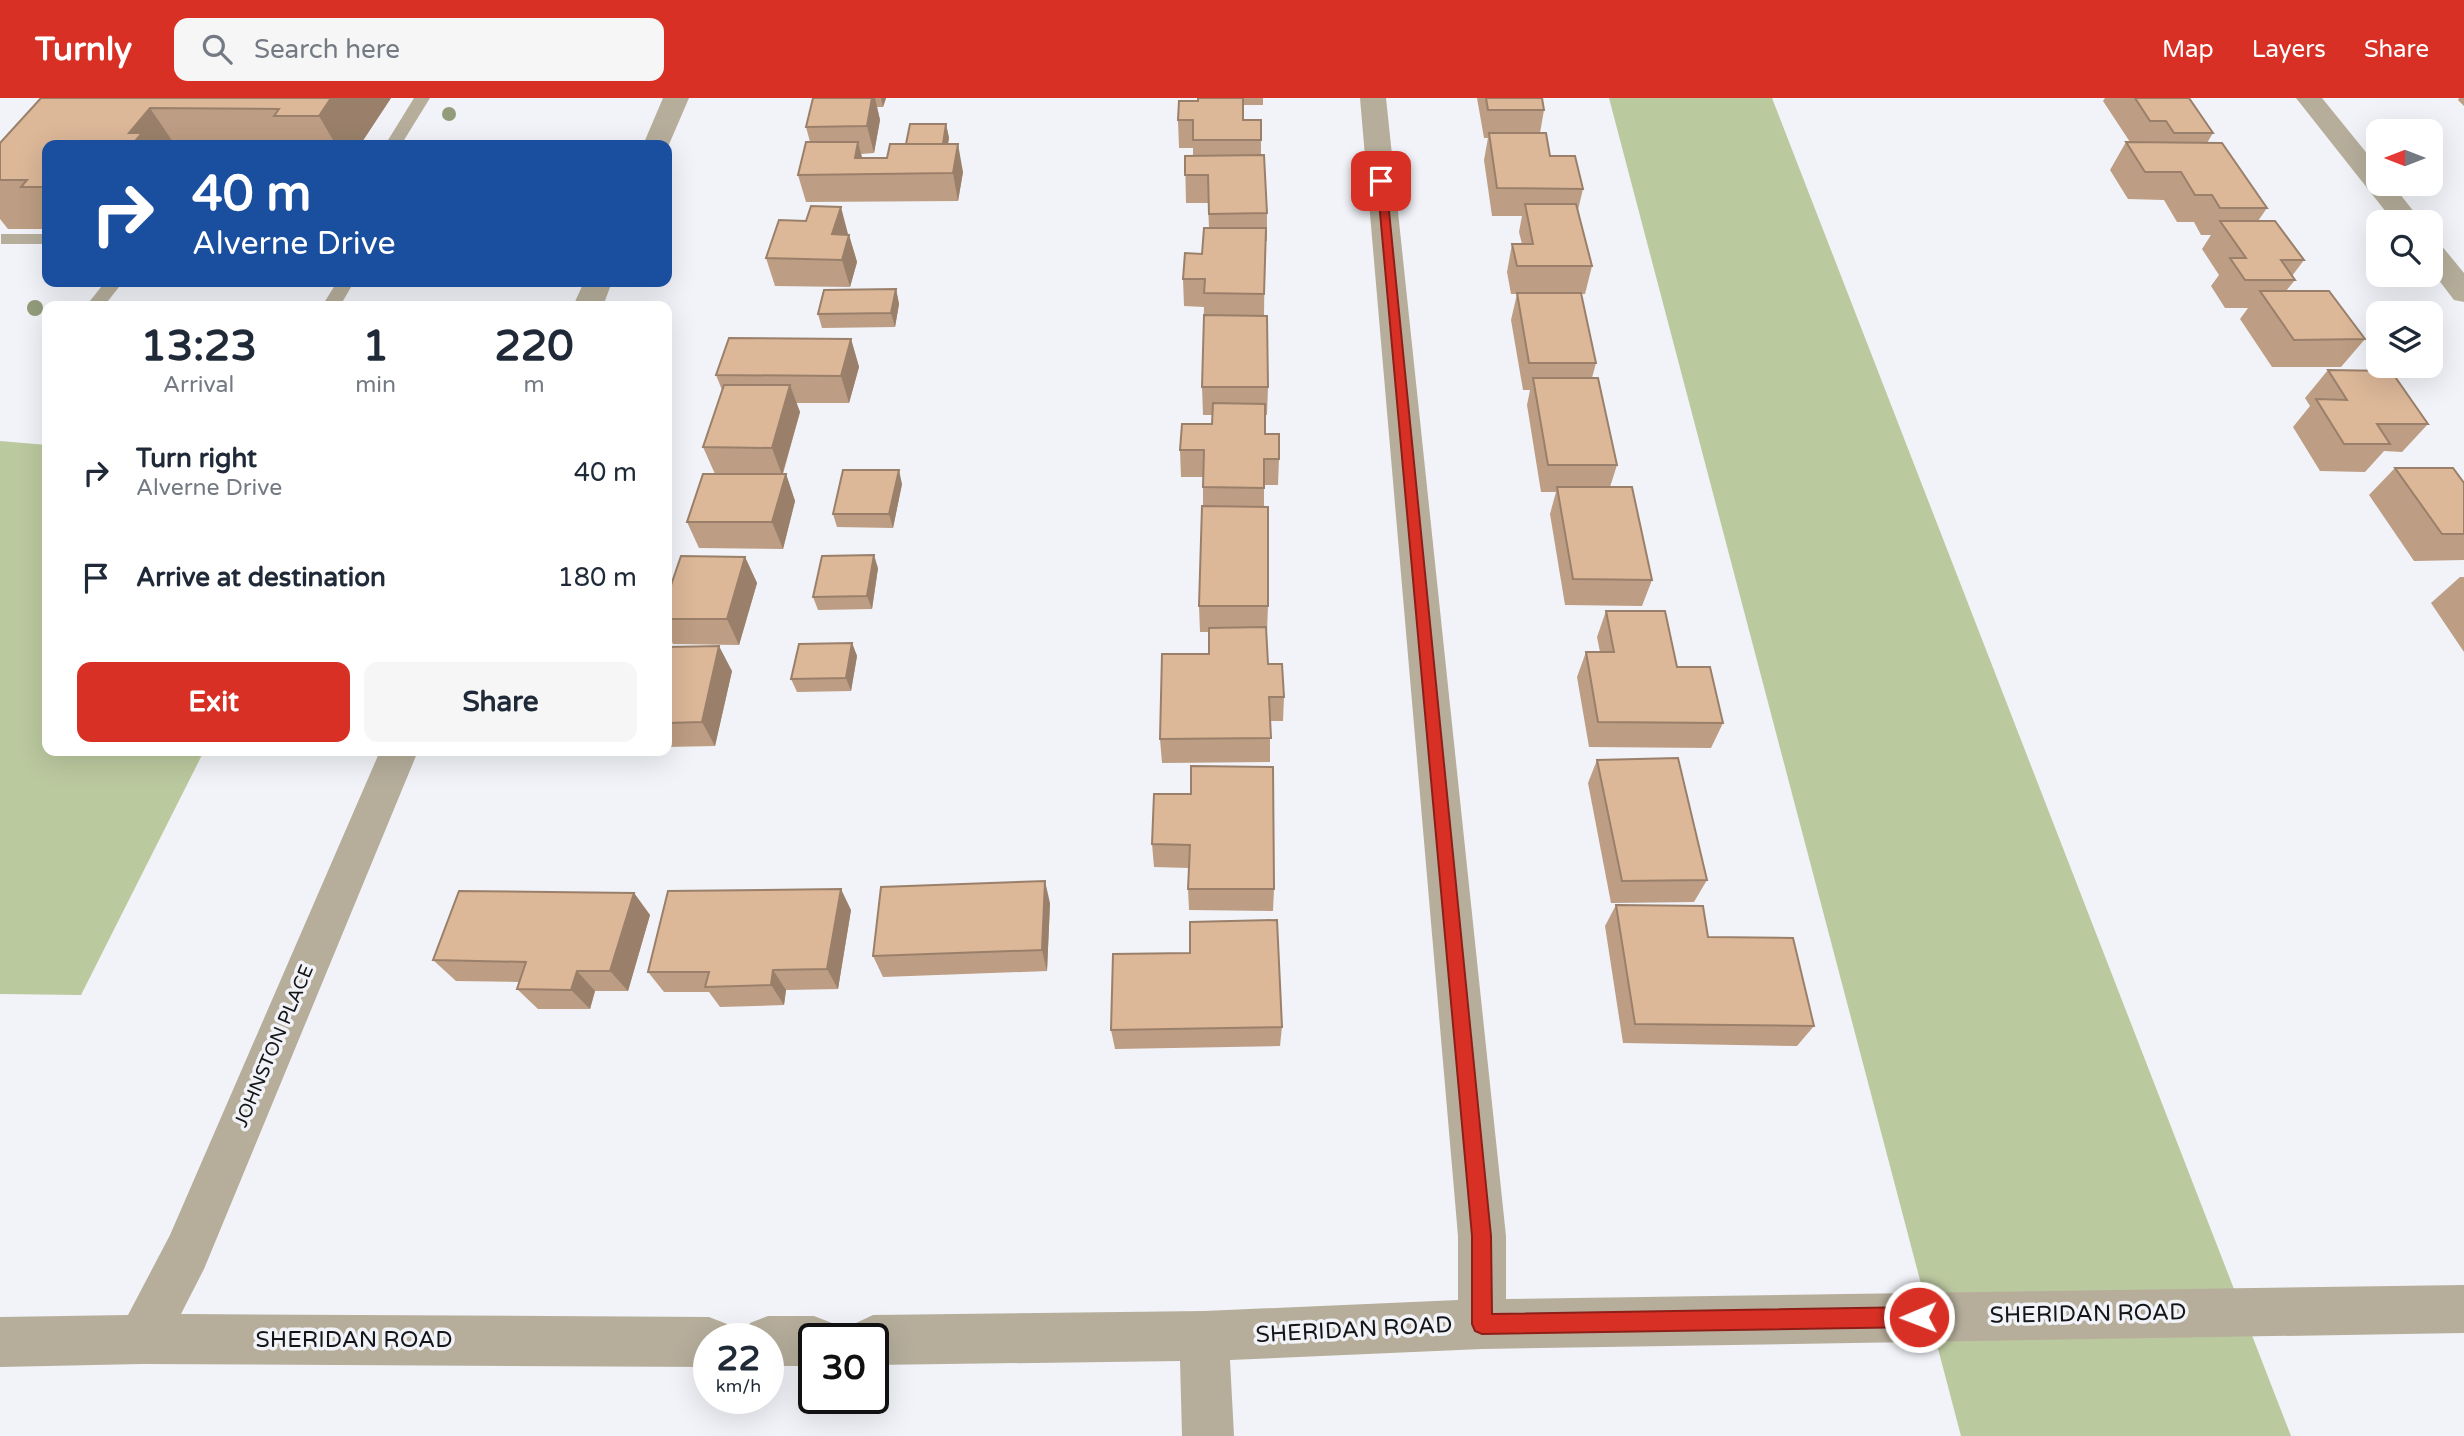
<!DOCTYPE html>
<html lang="en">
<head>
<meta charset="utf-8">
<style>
	:root { --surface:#fff; --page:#f6f6f7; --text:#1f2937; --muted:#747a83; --accent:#d93025 }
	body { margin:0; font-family:"Varela Round",sans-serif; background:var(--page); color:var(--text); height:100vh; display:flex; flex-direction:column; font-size:26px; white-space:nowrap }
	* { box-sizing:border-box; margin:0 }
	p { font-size:23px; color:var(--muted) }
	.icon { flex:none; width:38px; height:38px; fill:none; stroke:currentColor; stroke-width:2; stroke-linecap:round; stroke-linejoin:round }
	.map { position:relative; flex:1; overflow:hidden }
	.side { position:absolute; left:42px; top:203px; width:630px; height:455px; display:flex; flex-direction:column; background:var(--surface); border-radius:14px; box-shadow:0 7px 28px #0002 }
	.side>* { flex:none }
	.hud { position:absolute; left:42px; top:42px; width:630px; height:147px; border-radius:14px; box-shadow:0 7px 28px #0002; background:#1a4fa0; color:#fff; overflow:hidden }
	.needle { width:46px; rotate:270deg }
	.buttons { position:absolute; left:2366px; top:21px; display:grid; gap:14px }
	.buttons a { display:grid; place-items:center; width:77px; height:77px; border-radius:14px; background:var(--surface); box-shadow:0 7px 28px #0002; font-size:35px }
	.speed { position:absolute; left:693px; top:1225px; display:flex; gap:14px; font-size:35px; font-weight:700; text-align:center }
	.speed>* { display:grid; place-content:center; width:91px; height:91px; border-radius:50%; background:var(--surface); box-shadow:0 7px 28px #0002; line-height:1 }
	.speed small { font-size:18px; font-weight:400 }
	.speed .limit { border:4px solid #111; border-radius:10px; background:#fff; color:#111 }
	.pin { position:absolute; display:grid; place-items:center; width:60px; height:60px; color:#fff; margin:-30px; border-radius:14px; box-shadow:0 4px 10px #0006 }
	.me { position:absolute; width:77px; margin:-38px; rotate:269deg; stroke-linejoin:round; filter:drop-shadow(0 0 5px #0008) }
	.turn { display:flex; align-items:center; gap:24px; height:147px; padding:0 35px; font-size:32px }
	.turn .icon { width:91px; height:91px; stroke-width:2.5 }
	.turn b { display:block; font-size:49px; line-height:60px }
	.eta { display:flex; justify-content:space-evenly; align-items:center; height:119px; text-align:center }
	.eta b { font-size:42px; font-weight:700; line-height:49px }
	.button { display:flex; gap:14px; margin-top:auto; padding:14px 35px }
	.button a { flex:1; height:80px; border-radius:14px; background:var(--accent); color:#fff; font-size:28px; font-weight:700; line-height:80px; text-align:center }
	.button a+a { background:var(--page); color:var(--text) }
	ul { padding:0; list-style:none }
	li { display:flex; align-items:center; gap:21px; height:105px; padding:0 35px }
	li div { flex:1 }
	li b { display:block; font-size:26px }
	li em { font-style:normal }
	header { display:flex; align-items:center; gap:42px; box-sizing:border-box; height:98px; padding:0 35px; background:var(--accent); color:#fff }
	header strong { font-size:33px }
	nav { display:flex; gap:38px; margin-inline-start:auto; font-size:24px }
	.search { width:490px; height:63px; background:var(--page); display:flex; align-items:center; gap:18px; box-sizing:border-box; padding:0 24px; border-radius:14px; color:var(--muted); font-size:26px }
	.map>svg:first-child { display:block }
	.green { fill:#bbc99f }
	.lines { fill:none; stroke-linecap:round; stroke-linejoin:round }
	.lane { fill:#b6ae9b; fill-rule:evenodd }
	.street { fill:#b6ae9b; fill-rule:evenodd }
	.tree { fill:#929c7b }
	.wall { fill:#bd9d83 }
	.shaded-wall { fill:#9a806a }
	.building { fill:#dcb798; stroke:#9a806a; stroke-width:2 }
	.route { fill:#d93025; stroke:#8d1f18; stroke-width:2 }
	.labels { text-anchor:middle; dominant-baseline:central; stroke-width:7; stroke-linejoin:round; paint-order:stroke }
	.street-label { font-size:19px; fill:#141516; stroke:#f1f3f8 }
	.near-street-label { font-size:23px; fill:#141516; stroke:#f1f3f8 }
</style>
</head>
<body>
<header>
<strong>Turnly</strong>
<div class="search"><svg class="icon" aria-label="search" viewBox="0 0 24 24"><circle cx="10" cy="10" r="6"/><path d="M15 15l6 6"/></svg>Search here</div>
<nav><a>Map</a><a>Layers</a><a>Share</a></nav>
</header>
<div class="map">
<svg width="2464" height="1338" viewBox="0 0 2464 1338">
	<rect width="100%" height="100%" fill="#f1f3f8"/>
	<!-- green -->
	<g class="green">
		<path d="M1609,0H1772L2291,1338H1961Z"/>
		<path d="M0,343L47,347V653H204L81,897L0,896Z"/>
	</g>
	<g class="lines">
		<!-- lane -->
		<g class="lane">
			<path d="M414,0H430L401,47H385Z"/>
			<rect x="1" y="136" width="46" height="10"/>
			<path d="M105,184H123L104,208H86Z"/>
			<path d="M337,184H354L340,208H322Z"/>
		</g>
		<!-- street -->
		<g class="street">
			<path d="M663,0H689L667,51V47H643Z"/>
			<path d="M1360,0H1386L1506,1138V1201L2464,1187V1235L1482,1251L1230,1262L1234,1338H1182L1180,1263L873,1267V1241H849L856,1225L873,1217L1204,1213L1458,1202V1138Z"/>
			<path d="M2296,0H2322L2378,69V86H2392L2422,124H2394Z"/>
			<path d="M2431,144L2441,147L2464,175V204L2454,202L2431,172Z"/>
			<path d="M584,184H612L603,208H573Z"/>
			<path d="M380,653H418L204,1171L181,1216L709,1219L727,1226L732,1241H709V1269L142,1266L0,1269V1219L128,1217L170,1137Z"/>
			<path d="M768,1218H814L832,1225L838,1241H814V1268H768V1241H744L750,1225Z"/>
		</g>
	</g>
	<!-- trees -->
	<g class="tree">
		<circle cx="449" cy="16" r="7"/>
		<circle cx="35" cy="210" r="8"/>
	</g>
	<!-- wall -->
	<g class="wall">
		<path d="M41,0H391L360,47H47V131H8L0,121V45Z"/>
		<path d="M813,0H886L883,9H877L880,22L874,55L861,56L862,60H887L906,46L946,26L949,40L948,46L963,74L958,103L806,104L798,77L810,44L806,29Z"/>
		<path d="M1198,0H1263V7H1243V22L1261,42V57L1267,115V143H1265L1264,218L1268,289L1267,317H1265V336L1279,361L1278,387H1264V409L1268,508L1267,534H1266L1268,566L1284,599L1283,623H1270V664L1162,665L1160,641L1209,556V534H1200L1199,508L1203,408V379H1181L1180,352L1212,326V317H1203L1202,289L1204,209L1184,208L1183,181L1202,156L1209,130L1208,105H1186L1185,58H1193V50H1179L1178,22L1198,3Z"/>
		<path d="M1477,0H1542L1544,12L1540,35L1550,58L1583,91L1578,112L1592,168L1585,196H1581L1596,265L1592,280L1617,367L1610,389L1652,482L1642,508L1565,507L1550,416L1556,394H1541L1527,307L1530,292H1523L1511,222L1517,196H1511L1507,174L1512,146H1522L1519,134L1522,118H1492L1484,62L1488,40H1484Z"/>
		<path d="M2105,0H2189L2213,35L2207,45L2267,110L2258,123L2304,162L2292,178L2295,182L2286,193L2365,241L2341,269H2272L2240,221L2248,210H2225L2211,188L2219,177L2202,151L2211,137H2201L2194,124H2177L2164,102L2128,101L2110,72L2126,44H2130L2103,3Z"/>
		<path d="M2459,0H2464V8L2458,2Z"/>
		<path d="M849,137L857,164L850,189L775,188L766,160Z"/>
		<path d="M896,191L899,206L895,229L822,230L818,216Z"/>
		<path d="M851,241L859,269L849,305H796L800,314L783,376H786L795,403L783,451L699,450L687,424L715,376L703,349L722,292L716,277Z"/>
		<path d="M2328,272L2428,326L2402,354L2384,353L2365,374L2320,373L2293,329L2310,308L2305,300Z"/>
		<path d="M2395,370L2464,385V462L2414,463L2369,397Z"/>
		<path d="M902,386L893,430L837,429L833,416Z"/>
		<path d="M745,459L757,485L739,547L673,546L667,534V499Z"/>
		<path d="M878,470L872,511L818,512L813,499Z"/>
		<path d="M2460,479H2464V554L2431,505Z"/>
		<path d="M1606,513L1677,569L1723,625L1711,650L1589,649L1577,579L1586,554H1600L1597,539Z"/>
		<path d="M852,545L857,558L851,593L797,594L791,581Z"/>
		<path d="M667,549L732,573L715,648L667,649Z"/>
		<path d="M1597,662L1707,782L1694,804L1611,805L1588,685Z"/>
		<path d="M1154,696L1274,791L1273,813L1189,812L1188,791L1189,770L1154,769L1152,746Z"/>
		<path d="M634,795L650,817L628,893H595L590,911H538L517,891L519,884L456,883L433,862Z"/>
		<path d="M1050,805L1047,873L883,879L873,858Z"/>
		<path d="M1616,807L1708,839L1814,928L1797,948L1623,945L1605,828Z"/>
		<path d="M851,812L838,891L786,892L784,907L720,909L709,894H664L648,874Z"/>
		<path d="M1282,929L1280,948L1115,951L1111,932Z"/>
	</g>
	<!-- shaded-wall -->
	<g class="shaded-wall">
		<path d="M331,0H391L360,47H336L319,18Z"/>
		<path d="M872,0H875L880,22L874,55L867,28Z"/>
		<path d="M881,0H886L883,9Z"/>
		<path d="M150,10L175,47H132L129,35Z"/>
		<path d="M946,26L949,40L944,66L942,51Z"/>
		<path d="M858,44L865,71L855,60Z"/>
		<path d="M958,46L963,74L958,103L953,75Z"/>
		<path d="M841,109L848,136H832Z"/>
		<path d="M849,137L857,164L850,189L842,162Z"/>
		<path d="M896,191L899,206L895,229L891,215Z"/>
		<path d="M851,241L859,269L849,305L841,278Z"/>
		<path d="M790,287L800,314L782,377L772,350Z"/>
		<path d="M899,372L902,386L893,430L889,416Z"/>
		<path d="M786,376L795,403L783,451L772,424Z"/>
		<path d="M874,457L878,470L872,511L867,498Z"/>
		<path d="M745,459L757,485L739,547L727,521Z"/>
		<path d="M852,545L857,558L851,593L846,580Z"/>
		<path d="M719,548L732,573L715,648L702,624Z"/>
		<path d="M1045,783L1050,805L1047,873L1042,852Z"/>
		<path d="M841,791L851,812L838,891L827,871Z"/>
		<path d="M634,795L650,817L628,893L610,873Z"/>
		<path d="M773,872L786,892L784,907L771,887Z"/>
		<path d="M577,873L595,893L590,911L571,892Z"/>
	</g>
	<!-- building -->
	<g class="building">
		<path d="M41,0H331L319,18H274L279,11L150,10L129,35H142L132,47H47V85L44,89H21L27,82H0V45Z"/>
		<path d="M813,0H872L867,28L806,29Z"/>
		<path d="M1198,0H1243V22H1261V42H1193V22H1178L1179,3H1198Z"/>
		<path d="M1486,0H1542L1544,12H1488Z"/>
		<path d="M2135,0H2189L2213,35H2174L2166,23H2150Z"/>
		<path d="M910,26H946L943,46H906Z"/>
		<path d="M1489,35H1546L1550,58H1575L1583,91L1497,90Z"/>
		<path d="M806,44H858L855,60H887L890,46H958L953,75L798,77Z"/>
		<path d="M2126,44L2222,45L2267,110H2220L2212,97H2195L2181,74H2145Z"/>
		<path d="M1264,57L1267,115L1209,116L1208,77H1185V58Z"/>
		<path d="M1525,106H1576L1592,168H1517L1512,146H1533Z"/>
		<path d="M811,108L841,109L832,136L849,137L842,162L766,160L779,122L806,123Z"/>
		<path d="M2220,123H2275L2304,162H2281L2295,182H2245L2230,160H2246Z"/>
		<path d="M1204,130H1266L1264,196L1204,195L1205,181H1183L1185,155L1202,156Z"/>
		<path d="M896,191L891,215L818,216L824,192Z"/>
		<path d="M2260,193H2329L2365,241L2294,242Z"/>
		<path d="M1517,195H1581L1596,265H1529Z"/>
		<path d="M1204,217L1267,218L1268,289H1202Z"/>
		<path d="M729,240L851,241L841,278L716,277Z"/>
		<path d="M2328,272L2391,273L2428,326H2377L2390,346H2344L2316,301L2347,302Z"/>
		<path d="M1533,280H1598L1617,367H1548Z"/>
		<path d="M724,287H790L772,350L703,349Z"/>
		<path d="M1213,305L1265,306V336H1279V361H1264V390L1203,389L1204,352H1180L1182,326H1212Z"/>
		<path d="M2395,370H2453L2464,385V436H2442Z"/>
		<path d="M843,372H899L889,416H833Z"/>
		<path d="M703,376H786L772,424H687Z"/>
		<path d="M1557,389H1632L1652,482L1573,481Z"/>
		<path d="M1202,408L1268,409V508H1199Z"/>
		<path d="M874,457L867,498L813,499L822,458Z"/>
		<path d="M681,458L745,459L727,521H667V499Z"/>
		<path d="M1606,513H1665L1677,569H1710L1723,625L1598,624L1586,554H1614Z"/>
		<path d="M1266,529L1268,566H1282L1284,599H1269L1271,640L1160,641L1162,556H1209V530Z"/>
		<path d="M852,545L846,580L791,581L799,546Z"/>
		<path d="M719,548L702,624L667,625V549Z"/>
		<path d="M1678,660L1707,782L1622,783L1597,662Z"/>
		<path d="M1191,668L1273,669L1274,791H1188L1190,747L1152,746L1154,696H1191Z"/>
		<path d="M1045,783L1042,852L873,858L881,789Z"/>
		<path d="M841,791L827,871L773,872L771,887L705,889L709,874H648L668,793Z"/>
		<path d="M459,793L634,795L610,873H577L571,892L517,891L526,864L433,862Z"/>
		<path d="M1616,807L1703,808L1708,839L1793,840L1814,928L1635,926Z"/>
		<path d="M1277,822L1282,929L1111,932L1113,856L1190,855V824Z"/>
	</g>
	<!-- route -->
	<path class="route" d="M1377,81L1386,83L1491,1138L1492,1216L1919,1209L1926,1212L1929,1219L1926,1226L1919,1229L1482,1236L1475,1233L1472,1226V1138Z"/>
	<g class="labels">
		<!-- street labels -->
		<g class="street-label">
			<text transform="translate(274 948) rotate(-67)">JOHNSTON PLACE</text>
		</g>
		<!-- near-street labels -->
		<g class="near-street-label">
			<text transform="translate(2088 1216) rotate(-1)">SHERIDAN ROAD</text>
			<text transform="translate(1354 1232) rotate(-3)">SHERIDAN ROAD</text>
			<text x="354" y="1242">SHERIDAN ROAD</text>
		</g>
	</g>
</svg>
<div class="buttons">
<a><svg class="needle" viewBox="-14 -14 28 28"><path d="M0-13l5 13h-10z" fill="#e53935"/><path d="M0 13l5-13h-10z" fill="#747a83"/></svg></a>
<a><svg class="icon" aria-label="search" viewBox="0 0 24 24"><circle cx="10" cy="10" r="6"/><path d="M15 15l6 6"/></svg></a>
<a><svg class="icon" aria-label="layers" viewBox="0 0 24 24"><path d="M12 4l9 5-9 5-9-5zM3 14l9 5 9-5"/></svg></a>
</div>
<div class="speed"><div>22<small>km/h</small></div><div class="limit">30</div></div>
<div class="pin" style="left:1381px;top:83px;background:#d93025"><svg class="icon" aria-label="arrive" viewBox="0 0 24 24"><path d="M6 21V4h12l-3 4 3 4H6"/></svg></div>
<svg class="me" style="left:1919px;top:1219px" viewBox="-20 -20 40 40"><circle r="17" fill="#d93025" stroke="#fff" stroke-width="3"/><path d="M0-11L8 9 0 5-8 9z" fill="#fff"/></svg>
<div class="hud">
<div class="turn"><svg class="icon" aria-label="right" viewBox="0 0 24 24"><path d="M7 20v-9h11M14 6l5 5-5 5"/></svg><div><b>40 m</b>Alverne Drive</div></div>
</div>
<section class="side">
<div class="eta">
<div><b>13:23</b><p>Arrival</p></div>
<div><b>1</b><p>min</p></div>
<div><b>220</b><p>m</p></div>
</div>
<ul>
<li><svg class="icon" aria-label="right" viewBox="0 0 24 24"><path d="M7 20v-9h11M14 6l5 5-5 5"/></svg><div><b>Turn right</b><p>Alverne Drive</p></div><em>40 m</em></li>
<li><svg class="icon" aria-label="arrive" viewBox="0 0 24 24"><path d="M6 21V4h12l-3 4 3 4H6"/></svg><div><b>Arrive at destination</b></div><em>180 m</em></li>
</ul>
<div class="button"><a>Exit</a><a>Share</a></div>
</section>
</div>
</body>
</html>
